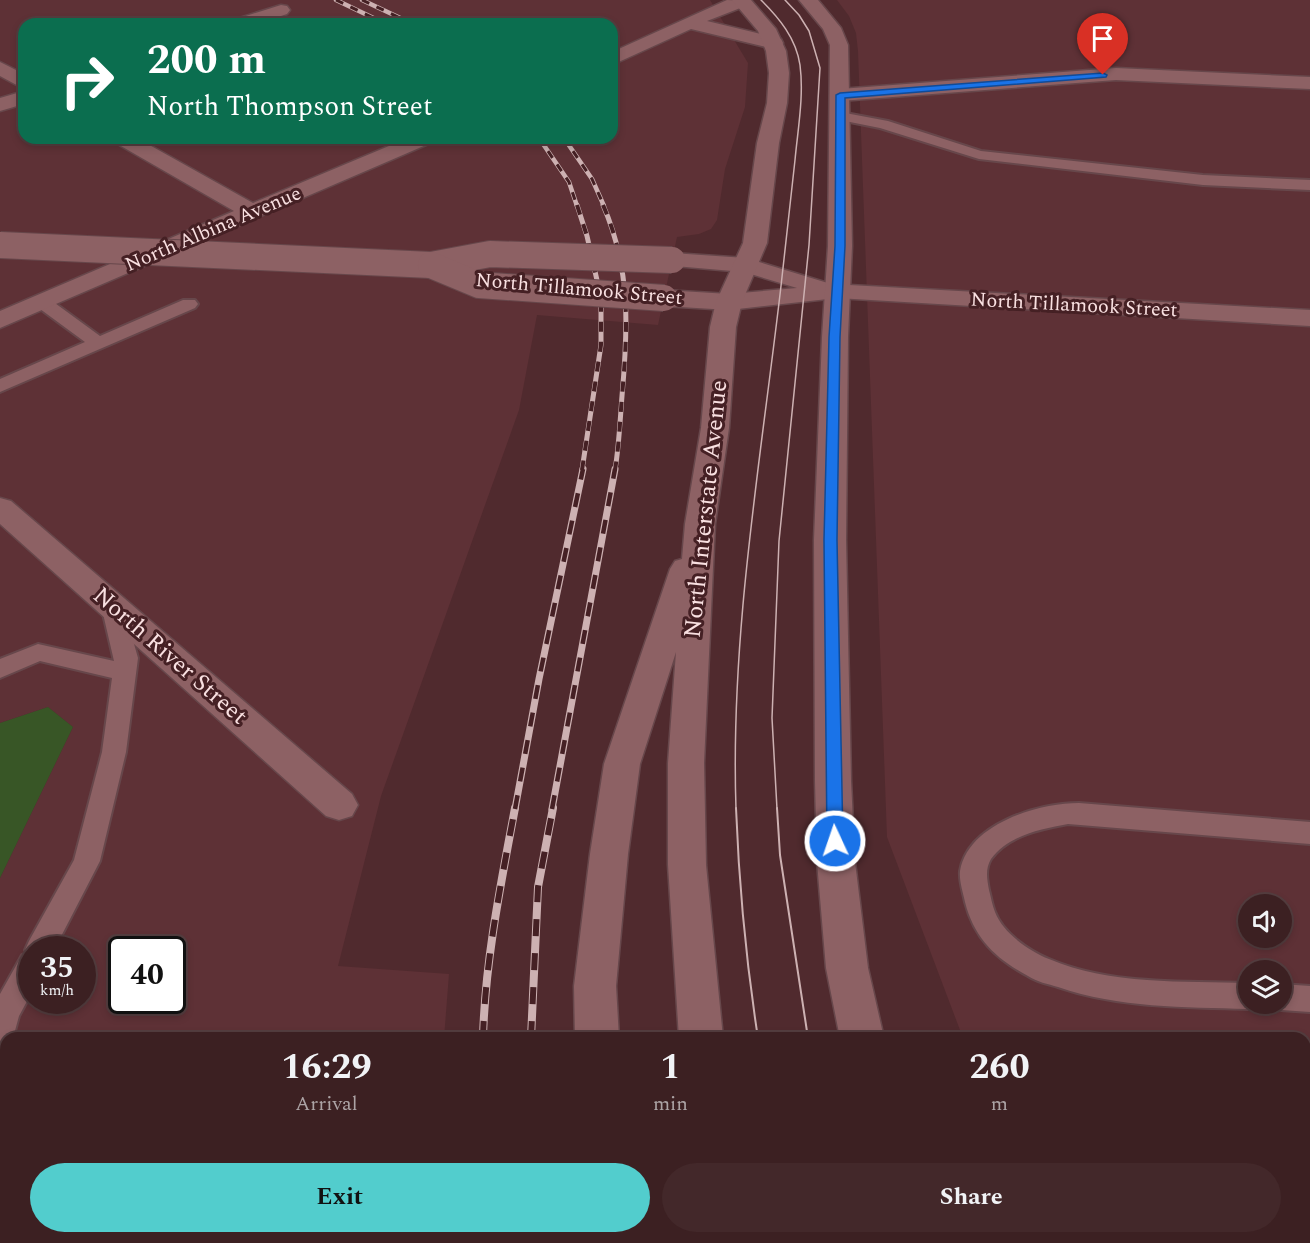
<!DOCTYPE html>
<html lang="en">
<head>
<meta charset="utf-8">
<style>
	:root { --surface:#3c2022; --page:#43282a; --text:#f1f3f6; --muted:#aca3a5; --line:#553e40; --accent:#52cdcd }
	body { margin:0; font-family:Spectral,serif; background:var(--page); color:var(--text); height:100vh; display:flex; flex-direction:column; font-size:22px; white-space:nowrap }
	* { box-sizing:border-box; margin:0 }
	p { font-size:20px; color:var(--muted) }
	.icon { flex:none; width:33px; height:33px; fill:none; stroke:currentColor; stroke-width:2; stroke-linecap:round; stroke-linejoin:round }
	.map { position:relative; flex:1; overflow:hidden }
	.side { position:absolute; left:0px; top:1032px; width:1311px; height:212px; display:flex; flex-direction:column; background:var(--surface); border-radius:18px 18px 0 0; box-shadow:0 3px 9px #0003,0 0 0 2px var(--line) }
	.side>* { flex:none }
	.banner { position:absolute; left:18px; top:18px; width:600px; height:126px; border-radius:18px; box-shadow:0 3px 9px #0003,0 0 0 2px var(--line); background:#0b6e4f; color:#fff; overflow:hidden }
	.fabs { position:absolute; left:1238px; top:894px; display:grid; gap:12px }
	.fabs a { display:grid; place-items:center; width:54px; height:54px; border-radius:50%; background:var(--surface); box-shadow:0 3px 9px #0003,0 0 0 2px var(--line); font-size:30px }
	.speed { position:absolute; left:18px; top:936px; display:flex; gap:12px; font-size:30px; font-weight:700; text-align:center }
	.speed>* { display:grid; place-content:center; width:78px; height:78px; border-radius:50%; background:var(--surface); box-shadow:0 3px 9px #0003,0 0 0 2px var(--line); line-height:1 }
	.speed small { font-size:15px; font-weight:400 }
	.speed .limit { border:3px solid #111; border-radius:9px; background:#fff; color:#111 }
	.pin { position:absolute; display:grid; place-items:center; width:51px; height:51px; color:#fff; margin:-62px -26px; border-radius:50% 50% 50% 0; rotate:-45deg; box-shadow:0 0 6px #0007 }
	.pin .icon { rotate:45deg }
	.me { position:absolute; width:66px; margin:-33px; rotate:357deg; stroke-linejoin:round; filter:drop-shadow(0 0 4px #0008) }
	.turn { display:flex; align-items:center; gap:21px; height:126px; padding:0 30px; font-size:27px }
	.turn .icon { width:78px; height:78px; stroke-width:2.5 }
	.turn b { display:block; font-size:42px; line-height:51px }
	.eta { display:flex; justify-content:space-evenly; align-items:center; height:102px; text-align:center }
	.eta b { font-size:36px; font-weight:700; line-height:42px }
	.button { display:flex; gap:12px; margin-top:auto; padding:12px 30px }
	.button a { flex:1; height:69px; border-radius:36px; background:var(--accent); color:#111; font-size:24px; font-weight:700; line-height:69px; text-align:center }
	.button a+a { background:var(--page); color:var(--text) }
	.map>svg:first-child { display:block }
	.built { fill:#5e3136; fill-rule:evenodd }
	.green { fill:#385626 }
	.lines { fill:none; stroke-linecap:round; stroke-linejoin:round }
	.lane-casing { stroke:#67474b; stroke-width:4 }
	.street-casing { stroke:#67474b; stroke-width:3 }
	.secondary-casing { stroke:#67474b; stroke-width:3 }
	.lane { fill:#8d6164; fill-rule:evenodd }
	.street { fill:#8d6164; fill-rule:evenodd }
	.secondary { fill:#8d6164; fill-rule:evenodd }
	.tram-far1 { stroke:#cdb1b2; stroke-width:1.5 }
	.tram { stroke:#cdb1b2; stroke-width:2 }
	.rail-far3-casing { stroke:#cdb1b2; stroke-width:4.5 }
	.rail-far2-casing { stroke:#cdb1b2; stroke-width:5 }
	.rail-far1-casing { stroke:#cdb1b2; stroke-width:7 }
	.rail-casing { stroke:#cdb1b2; stroke-width:8 }
	.rail-far3 { stroke:#452024; stroke-width:3; stroke-dasharray:8; stroke-linecap:butt }
	.rail-far2 { stroke:#452024; stroke-width:4; stroke-dasharray:10; stroke-linecap:butt }
	.rail-far1 { stroke:#452024; stroke-width:4.5; stroke-dasharray:14; stroke-linecap:butt }
	.rail { stroke:#452024; stroke-width:6; stroke-dasharray:17; stroke-linecap:butt }
	.street-bridge-casing { stroke:#67474b; stroke-width:28; stroke-linecap:butt }
	.street-bridge { stroke:#8d6164; stroke-width:26 }
	.route { fill:#1a73e8; stroke:#114b97; stroke-width:1.5 }
	.labels { text-anchor:middle; dominant-baseline:central; stroke-width:6; stroke-linejoin:round; paint-order:stroke }
	.far-street-label { font-size:20px; fill:#f9e0e1; stroke:#452024 }
	.street-label { font-size:24px; fill:#f9e0e1; stroke:#452024 }
</style>
</head>
<body>
<div class="map">
<svg width="1310" height="1243" viewBox="0 0 1310 1243">
	<rect width="100%" height="100%" fill="#502a2e"/>
	<!-- built -->
	<g class="built">
		<path d="M0,0H710L748,63L745,107L725,169L717,220L711,229L699,234L677,237L658,325L537,315L519,410L381,796L338,966L449,974L444,1038H6V1238H433V1243H0V878L73,727L48,707L0,723ZM24,24H612V138H24ZM32,950H82V1000H32ZM122,950H172V1000H122Z"/>
		<path d="M837,0H1310V1243H1110L1106,1238H1305V1038H963L887,837L858,51L856,33L849,16ZM1248,904H1281V938H1248ZM1248,970H1281V1004H1248Z"/>
	</g>
	<!-- green -->
	<path class="green" d="M48,707L73,727L0,878V723Z"/>
	<g class="lines">
		<!-- lane casing -->
		<g class="lane-casing">
			<g id="lane">
				<path d="M840,112L888,121L981,151L1203,175L1310,180V190L1203,185L979,159L880,128L835,119L833,116L835,113Z"/>
				<path d="M42,297L48,298L100,336L183,300H195L198,304L195,308L0,392V379L85,342L36,306L33,302L36,298Z"/>
				<path d="M112,597L120,600L123,605L138,658L126,752L100,861L54,950H32V992L19,1016L13,1038H6V1045L0,1048V994L22,955L27,953L25,950L29,941L74,860L102,752L112,678L40,661L0,678V659L38,644L114,661L101,605L104,600Z"/>
				<path d="M1079,803L1310,822V844L1068,824C1041,829 1009,835 991,859C985,869 987,879 989,890C991,897 992,905 995,912C1003,933 1029,951 1049,959C1110,985 1183,981 1248,983V1004H1259L1258,1005L1248,1009C1184,1007 1119,1008 1058,987C1048,984 1037,982 1028,976C996,959 974,938 965,902C963,892 959,881 960,871C968,824 1038,803 1079,803Z"/>
				<path d="M1281,984L1310,986V1012L1281,1010L1271,1006L1270,1004H1281Z"/>
			</g>
		</g>
		<!-- street casing -->
		<g class="street-casing">
			<g id="street">
				<path d="M727,0L751,1L748,5L707,21L781,39L783,43L781,47L774,49L691,29L612,65V52Z"/>
				<path d="M281,5L287,6L290,10L287,14L257,24H230L233,20Z"/>
				<path d="M0,62L24,74V89L0,76Z"/>
				<path d="M1116,68L1310,77V89L1116,80L840,101L833,99L830,95L833,91L840,89Z"/>
				<path d="M24,91V104L0,111V98Z"/>
				<path d="M110,138H137L253,203L408,138H437L433,142L0,328V311L234,211L114,142Z"/>
				<path d="M672,253L746,258L831,284L1310,310V326L837,298L729,310L664,306L655,303L651,298L655,293L664,290L729,294L797,288L744,272L663,265L660,260L663,255Z"/>
				<path d="M0,498L11,501L352,794L358,805L352,816L339,820L326,816L0,524Z"/>
			</g>
		</g>
		<!-- secondary casing -->
		<g class="secondary-casing">
			<g id="secondary">
				<path d="M732,0H751L776,29L786,51L789,73L787,103L779,143L767,243L742,302L736,327L729,428L715,524L704,763L706,865L723,1038H679L668,865V763L676,652L640,764L628,854L616,986L619,1038H575L574,986L590,854L604,764L670,569L675,561L682,559L685,524L701,428L710,327L716,302L743,243L757,143L767,103L769,73L766,51L758,31Z"/>
				<path d="M799,0H818L841,28L848,45L852,246L848,337L846,540L851,781L855,862L868,968L884,1038H840L826,968L817,862L815,781L814,540L822,337L828,246L830,45L823,29Z"/>
				<path d="M593,1238H641L642,1243H594Z"/>
				<path d="M712,1238H760L761,1243H713Z"/>
				<path d="M884,1238H932L934,1243H886Z"/>
				<path d="M936,1238H989L991,1243H938Z"/>
			</g>
		</g>
		<!-- lane -->
		<use href="#lane" class="lane"/>
		<!-- street -->
		<use href="#street" class="street"/>
		<!-- secondary -->
		<use href="#secondary" class="secondary"/>
		<!-- tram-far1 -->
		<g class="tram-far1">
			<path d="M736,809C730,634 761,459 781,286C786,244 790,202 795,160C798,128 804,96 800,65C796,38 779,18 761,0"/>
			<path d="M777,809L772,718L779,541L809,245L820,68L809,31L799,15L785,0"/>
		</g>
		<!-- tram -->
		<g class="tram">
			<path d="M736,808C739,885 746,961 758,1038"/>
			<path d="M777,808L780,855L808,1038"/>
			<path d="M798,1238L799,1243"/>
			<path d="M856,1238L857,1243"/>
		</g>
		<!-- rail-far3 casing -->
		<g class="rail-far3-casing">
			<g id="rail-far3">
				<path d="M336,0L386,24"/>
				<path d="M362,0L413,24"/>
				<path d="M539,138L569,182L577,206"/>
				<path d="M564,138L592,179L604,206"/>
			</g>
		</g>
		<!-- rail-far2 casing -->
		<g class="rail-far2-casing">
			<g id="rail-far2">
				<path d="M577,205L587,236L601,298V345L582,470"/>
				<path d="M603,205C631,269 628,328 622,396C620,421 619,446 615,470"/>
			</g>
		</g>
		<!-- rail-far1 casing -->
		<g class="rail-far1-casing">
			<g id="rail-far1">
				<path d="M515,809L539,679L583,469"/>
				<path d="M552,809L615,469"/>
			</g>
		</g>
		<!-- rail casing -->
		<g class="rail-casing">
			<g id="rail">
				<path d="M483,1038C485,961 501,883 515,808"/>
				<path d="M531,1038L538,887L553,808"/>
				<path d="M487,1238L488,1243"/>
				<path d="M536,1238L537,1243"/>
			</g>
		</g>
		<!-- rail-far3 -->
		<use href="#rail-far3" class="rail-far3"/>
		<!-- rail-far2 -->
		<use href="#rail-far2" class="rail-far2"/>
		<!-- rail-far1 -->
		<use href="#rail-far1" class="rail-far1"/>
		<!-- rail -->
		<use href="#rail" class="rail"/>
		<!-- street-bridge casing -->
		<g class="street-bridge-casing">
			<g id="street-bridge">
				<path d="M0,245L431,265L490,254L672,260"/>
				<path d="M431,265L479,285L664,298"/>
			</g>
		</g>
		<!-- street-bridge -->
		<use href="#street-bridge" class="street-bridge"/>
	</g>
	<!-- route -->
	<path class="route" d="M1103,73L1107,75L1106,77L845,98V246L840,337L837,540L843,841L841,846L835,848L830,846L827,841L824,540L829,337L835,246L836,95L840,93Z"/>
	<g class="labels">
		<!-- far-street labels -->
		<g class="far-street-label">
			<text transform="translate(213 229) rotate(-23)">North Albina Avenue</text>
			<text transform="translate(579 289) rotate(5)">North Tillamook Street</text>
			<text transform="translate(1074 305) rotate(3)">North Tillamook Street</text>
		</g>
		<!-- street labels -->
		<g class="street-label">
			<text transform="translate(706 509) rotate(-84)">North Interstate Avenue</text>
			<text transform="translate(170 656) rotate(41)">North River Street</text>
		</g>
	</g>
</svg>
<div class="fabs">
<a><svg class="icon" aria-label="sound" viewBox="0 0 24 24"><path d="M4 9h4l5-4v14l-5-4H4zM17 9q2 3 0 6"/></svg></a>
<a><svg class="icon" aria-label="layers" viewBox="0 0 24 24"><path d="M12 4l9 5-9 5-9-5zM3 14l9 5 9-5"/></svg></a>
</div>
<div class="speed"><div>35<small>km/h</small></div><div class="limit">40</div></div>
<div class="pin" style="left:1103px;top:75px;background:#d93025"><svg class="icon" aria-label="arrive" viewBox="0 0 24 24"><path d="M6 21V4h12l-3 4 3 4H6"/></svg></div>
<svg class="me" style="left:835px;top:841px" viewBox="-20 -20 40 40"><circle r="17" fill="#1a73e8" stroke="#fff" stroke-width="3"/><path d="M0-11L8 9 0 5-8 9z" fill="#fff"/></svg>
<div class="banner">
<div class="turn"><svg class="icon" aria-label="right" viewBox="0 0 24 24"><path d="M7 20v-9h11M14 6l5 5-5 5"/></svg><div><b>200 m</b>North Thompson Street</div></div>
</div>
<section class="side">
<div class="eta">
<div><b>16:29</b><p>Arrival</p></div>
<div><b>1</b><p>min</p></div>
<div><b>260</b><p>m</p></div>
</div>
<div class="button"><a>Exit</a><a>Share</a></div>
</section>
</div>
</body>
</html>
